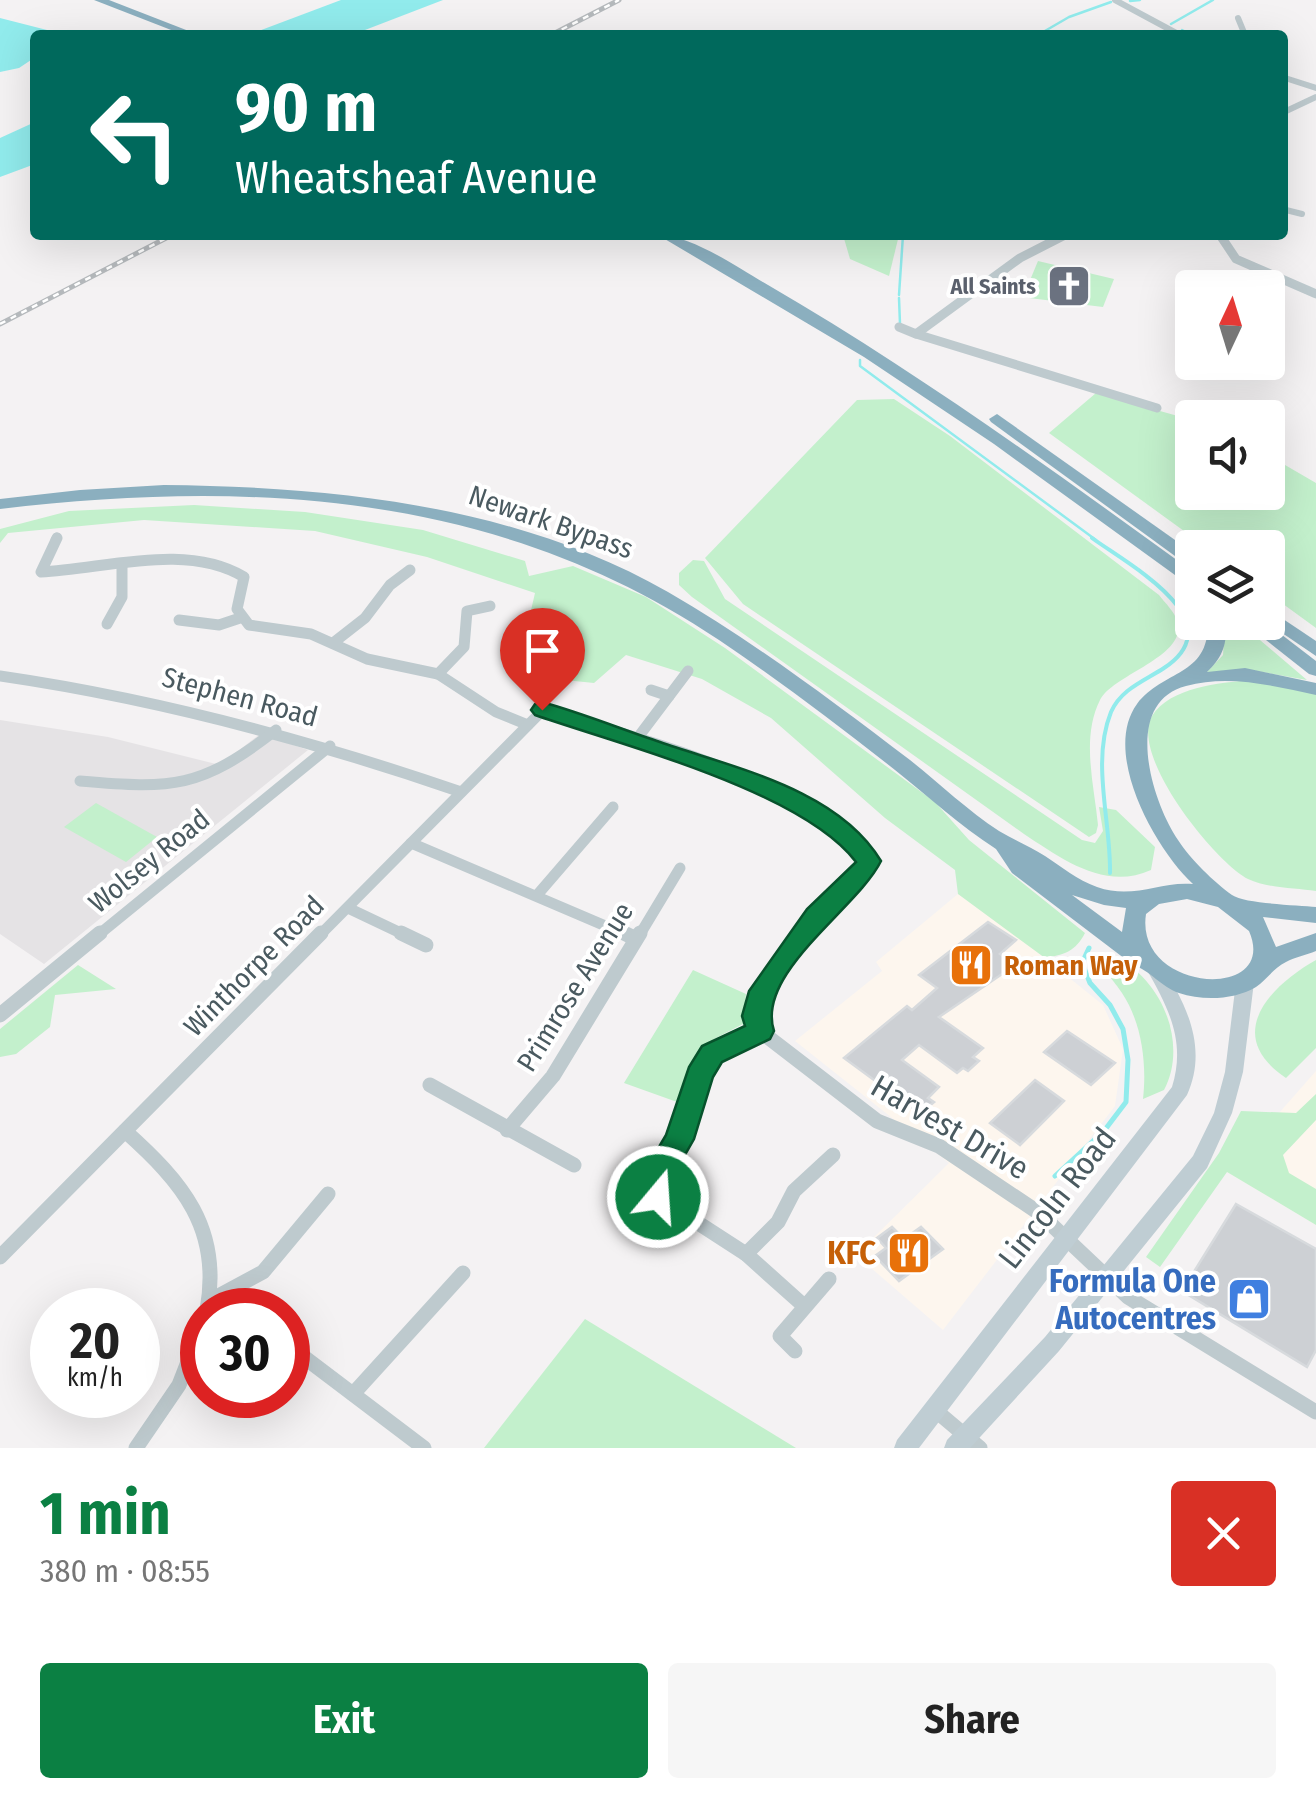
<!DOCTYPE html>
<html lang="en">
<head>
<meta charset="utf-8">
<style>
	:root { --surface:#fff; --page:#f6f6f6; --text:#222; --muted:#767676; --accent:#0b8043 }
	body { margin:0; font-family:"Fira Sans Condensed",sans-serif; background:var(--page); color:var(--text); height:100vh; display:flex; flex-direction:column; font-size:38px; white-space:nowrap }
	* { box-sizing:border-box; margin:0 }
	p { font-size:32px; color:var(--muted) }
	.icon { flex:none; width:55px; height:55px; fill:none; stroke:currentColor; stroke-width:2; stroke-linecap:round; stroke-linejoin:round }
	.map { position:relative; height:1448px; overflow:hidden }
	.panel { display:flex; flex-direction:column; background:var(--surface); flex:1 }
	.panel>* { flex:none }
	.hud { position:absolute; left:30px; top:30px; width:1258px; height:210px; border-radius:10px; box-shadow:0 10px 40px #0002; background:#00695c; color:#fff; overflow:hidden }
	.needle { width:65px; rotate:4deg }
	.controls { position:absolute; left:1175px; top:270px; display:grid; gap:20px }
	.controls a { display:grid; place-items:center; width:110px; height:110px; border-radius:10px; background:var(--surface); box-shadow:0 10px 40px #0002; font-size:50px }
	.speed { position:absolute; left:30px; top:1288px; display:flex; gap:20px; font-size:50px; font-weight:700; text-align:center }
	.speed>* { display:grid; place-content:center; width:130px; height:130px; border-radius:50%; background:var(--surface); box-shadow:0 10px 40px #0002; line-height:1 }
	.speed small { font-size:25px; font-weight:400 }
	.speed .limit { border:15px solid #d22; background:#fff; color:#111 }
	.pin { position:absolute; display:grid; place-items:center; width:85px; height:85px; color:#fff; margin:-102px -42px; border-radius:50% 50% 50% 0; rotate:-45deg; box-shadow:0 0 10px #0007 }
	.pin .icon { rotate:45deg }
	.me { position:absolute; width:110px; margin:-55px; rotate:18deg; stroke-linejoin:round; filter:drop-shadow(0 0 8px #0008) }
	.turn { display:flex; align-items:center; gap:35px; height:210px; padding:0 40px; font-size:45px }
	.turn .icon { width:130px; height:130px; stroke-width:2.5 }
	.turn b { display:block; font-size:70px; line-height:85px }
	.round { display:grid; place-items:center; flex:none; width:105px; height:105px; border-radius:10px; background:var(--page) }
	.overview { display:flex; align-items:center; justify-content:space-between; height:170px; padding:0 40px }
	h1 { font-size:60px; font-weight:700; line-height:75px; color:var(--accent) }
	.button { display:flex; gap:20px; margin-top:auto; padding:20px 40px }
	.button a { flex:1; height:115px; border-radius:10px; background:var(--accent); color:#fff; font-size:40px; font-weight:700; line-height:115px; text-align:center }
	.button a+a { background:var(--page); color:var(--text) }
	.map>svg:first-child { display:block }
	.commercial { fill:#fdf6ee }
	.education { fill:#e5e3e5 }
	.green { fill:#c3f0cc }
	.water { fill:#91ebec }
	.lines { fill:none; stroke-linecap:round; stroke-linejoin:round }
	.stream-far2 { stroke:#91ebec; stroke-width:2.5 }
	.stream-far1 { stroke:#91ebec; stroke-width:4 }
	.stream { stroke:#91ebec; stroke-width:5 }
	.building { fill:#cdd0d4; stroke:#d7dadd; stroke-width:2.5 }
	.street-far3 { stroke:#becace; stroke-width:6 }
	.street-far2 { stroke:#becace; stroke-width:9 }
	.street-far1 { stroke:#becace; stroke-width:11 }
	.street { stroke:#becace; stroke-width:15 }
	.secondary { fill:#bfcdd3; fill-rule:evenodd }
	.highway { fill:#8bafbf; fill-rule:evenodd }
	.rail-casing { stroke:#b5b9bc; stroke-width:5 }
	.rail { stroke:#fff; stroke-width:2.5; stroke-dasharray:6; stroke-linecap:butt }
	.route { fill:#0b8043; stroke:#07532c; stroke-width:2.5 }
	.labels { text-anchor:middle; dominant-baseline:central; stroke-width:8; stroke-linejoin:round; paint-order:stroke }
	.far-worship-label { font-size:22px; font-weight:bold; fill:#5b616d; stroke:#fff; text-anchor:end }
	.street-label { font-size:28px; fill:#4a5a60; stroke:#fff }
	.food-label { font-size:28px; font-weight:bold; fill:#c56008; stroke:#fff; text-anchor:start }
	.near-street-label { font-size:32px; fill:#4a5a60; stroke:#fff }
	.near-food-label { font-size:32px; font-weight:bold; fill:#c56008; stroke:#fff; text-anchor:end }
	.near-shop-label { font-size:32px; font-weight:bold; fill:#366cbe; stroke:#fff; text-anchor:end }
</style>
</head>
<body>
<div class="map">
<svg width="1316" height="1448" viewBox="0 0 1316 1448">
	<rect width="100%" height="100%" fill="#f4f2f3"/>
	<!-- commercial -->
	<g class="commercial">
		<path d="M958,894L991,915L1103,1005L1123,1049L1115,1106L943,1330L856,1255L949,1163L795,1041L882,971L876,962Z"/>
		<path d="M1316,1071V1225L1227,1172Z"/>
	</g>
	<!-- education -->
	<path class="education" d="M0,720L108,737L220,765L260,734L308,750L44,964L0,934Z"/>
	<!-- green -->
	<g class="green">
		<path d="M843,235H899L889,276L850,259Z"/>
		<path d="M1038,261L1114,279L1103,307L1029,298L1028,285Z"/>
		<path d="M1096,393L1192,420V492H1268V455L1316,483V628L1268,593V548L1206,547L1049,433Z"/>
		<path d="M894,399L950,436L1159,595C1165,603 1175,612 1177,621C1189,656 1113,674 1100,700C1081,738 1094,784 1098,825L1096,833L1089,837L743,604L705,558L857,400Z"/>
		<path d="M194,505L305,512L423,530L525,561L529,576L573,566L646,597L725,648L935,802L969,840L1085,933C1076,951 1064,955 1045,958L958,894L955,870L885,818L771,718L702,679L626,655L594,683L516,675L535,593L427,557L315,531L144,520L8,533L0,543V529L69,511Z"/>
		<path d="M693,560L704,561L725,599L1082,840L1095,843L1103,831L1099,807L1116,810L1155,847L1151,870C1105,891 1062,859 1024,834L692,597L679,585V573Z"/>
		<path d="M1225,623H1240L1307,680L1251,670L1206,673L1223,655Z"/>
		<path d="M1250,680L1316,694V891C1295,888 1267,888 1248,879C1214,861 1129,755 1152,716C1170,687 1220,683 1250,680Z"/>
		<path d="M96,803L157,837L126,862L64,827Z"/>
		<path d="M1112,956C1161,976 1189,1043 1164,1090L1143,1099C1147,1064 1142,1023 1122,993C1113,979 1106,976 1103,959Z"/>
		<path d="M1316,960V1048L1286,1078C1223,1036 1268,987 1316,960Z"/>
		<path d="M78,965L116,989L55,995L50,1027L16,1054L0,1057V1029Z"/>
		<path d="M693,970L746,994L743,1024L714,1039L698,1054L677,1102L624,1083Z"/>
		<path d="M1316,1094V1120L1283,1155L1289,1173L1316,1189V1225L1227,1172L1160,1267L1146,1257L1219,1153L1241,1111L1296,1113Z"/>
		<path d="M585,1319L796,1448H484Z"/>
	</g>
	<!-- water -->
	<g class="water">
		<path d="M341,0H443L352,35H248Z"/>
		<path d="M0,18L47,30L49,35H35L34,58L19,68L0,72Z"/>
		<path d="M35,122V164L0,177V138Z"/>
	</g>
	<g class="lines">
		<!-- stream-far2 -->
		<g class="stream-far2">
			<path d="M1130,1L1140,0"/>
			<path d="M1171,24L1213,0"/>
			<path d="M1182,30L1192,35"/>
			<path d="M1038,35L1069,17L1111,2"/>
			<path d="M899,295L903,235"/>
			<path d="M899,298L900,324"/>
			<path d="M860,360V366L1096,540"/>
		</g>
		<!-- stream-far1 -->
		<path class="stream-far1" d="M1092,538C1129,565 1235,621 1164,668C1144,681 1121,689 1111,712C1091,762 1111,821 1110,873"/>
		<!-- stream -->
		<path class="stream" d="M1055,1176L1104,1131L1126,1102L1128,1060L1123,1029L1110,1005L1090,983L1082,963L1089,948"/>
	</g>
	<!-- building -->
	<g class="building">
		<path d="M988,922L1016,940L1000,954L1010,961L1011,968L939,1017L983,1048L973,1057L979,1061L968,1071L963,1068L957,1073L919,1045L902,1060L939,1087L928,1098L934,1102L922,1112L915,1110L844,1058L907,1006L912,1010L937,988L919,975Z"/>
		<path d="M1067,1031L1115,1063L1091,1085L1044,1052Z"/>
		<path d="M1035,1080L1064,1101L1020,1145L990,1123Z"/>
		<path d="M1236,1204L1316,1249V1350L1307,1367L1182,1291Z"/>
		<path d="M892,1227L904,1239L921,1227L943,1249L899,1281L875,1256L886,1248L877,1238Z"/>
	</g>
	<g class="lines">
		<!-- street-far3 -->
		<g class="street-far3">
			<path d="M1115,0L1180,35"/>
			<path d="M1238,18L1245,35"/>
			<path d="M1282,77L1316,88"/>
			<path d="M1282,113L1316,97"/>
			<path d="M1282,209L1302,214"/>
		</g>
		<!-- street-far2 -->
		<g class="street-far2">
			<path d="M1220,235L1236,259L1316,294"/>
			<path d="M899,327L916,334L1020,258L1065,235"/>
			<path d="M916,334L1157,408"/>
			<path d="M55,540L57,537"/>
		</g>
		<!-- street-far1 -->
		<g class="street-far1">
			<path d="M57,538L41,572C105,569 186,542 244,577L237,609L249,625L311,634L367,659L438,674L496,712L528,725"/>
			<path d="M179,620L219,625L240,618"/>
			<path d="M107,624L122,597V567"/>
			<path d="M333,643L365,618L390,585L410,570"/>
			<path d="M438,674L464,647L467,611L490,606"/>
			<path d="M0,676C158,699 310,740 461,792"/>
			<path d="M651,690L669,696"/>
			<path d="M636,740L688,671"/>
			<path d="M80,781C173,789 200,789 276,730"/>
			<path d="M411,843L629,936"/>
			<path d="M538,894L613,807"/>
			<path d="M348,908L407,936"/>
			<path d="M97,936L330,746"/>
			<path d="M319,936L543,710C658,745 782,772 869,861C853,890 822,909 803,936"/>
			<path d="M639,936L680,868"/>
		</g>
		<!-- street -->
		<g class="street">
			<path d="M401,933L426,945"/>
			<path d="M624,933L634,938"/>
			<path d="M0,1015L100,933"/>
			<path d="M760,1031L877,1121L939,1146L1039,1213L1128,1297L1316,1412"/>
			<path d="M760,1031L712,1054L699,1076L680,1139L658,1174V1197L746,1254L803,1305"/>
			<path d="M760,1031C750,992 783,963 805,933"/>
			<path d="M430,1085L574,1165"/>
			<path d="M507,1130L553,1076L640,933"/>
			<path d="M125,1131C182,1182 222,1228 207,1310"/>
			<path d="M746,1254L778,1222L794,1191L833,1155"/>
			<path d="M0,1257L321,933"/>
			<path d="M223,1297L241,1310"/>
			<path d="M209,1301L263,1272L328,1194"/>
			<path d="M288,1345L424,1448"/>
			<path d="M795,1351L780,1336L829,1279"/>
			<path d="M353,1394L463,1273"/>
			<path d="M935,1410L980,1448"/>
			<path d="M136,1448L179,1385L202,1326"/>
		</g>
		<!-- secondary -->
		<g class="secondary">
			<path d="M1156,963L1162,965C1187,1006 1208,1048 1187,1095L919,1448H894L897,1440L1172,1087C1186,1042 1169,1009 1147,970L1150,965Z"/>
			<path d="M1245,975L1251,977L1254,982L1243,1072L1232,1113L1207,1168L1059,1351L970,1448H944L947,1440L1045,1337L1193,1156L1214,1113L1225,1072L1236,982L1239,977Z"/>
		</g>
		<!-- highway -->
		<g class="highway">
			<path d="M94,0H109L199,35H184Z"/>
			<path d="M658,235C692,235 738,268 768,285C916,371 1054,471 1192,571V584L1186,583L994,444L864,357Z"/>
			<path d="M997,414L1192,552V565L1186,564L991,422L989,419Z"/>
			<path d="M164,485C337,487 515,505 668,592C753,641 832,701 910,760C940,784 967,810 999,831C1014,840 1030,846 1045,856C1062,867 1077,880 1097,887C1134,900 1159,881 1193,884C1156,850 1101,753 1137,704C1164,669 1209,677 1208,622H1226C1227,644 1223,657 1207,672L1245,668L1316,683V695C1274,686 1229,674 1186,686C1121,703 1152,802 1178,840C1190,859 1214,882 1232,895C1245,904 1298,905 1316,907V923L1263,917L1276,947L1316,933V951C1306,955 1295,957 1286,962C1274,968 1267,979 1256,987C1234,1000 1203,1001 1179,993C1161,987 1150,970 1133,965L1012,873L996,849C960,826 929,797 895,770C838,725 780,681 719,640C500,493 255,479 0,509V499L80,490ZM1072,895L1104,905L1126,908L1122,932ZM1187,899L1218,907L1249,931C1280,1002 1134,993 1146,914L1159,904Z"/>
			<path d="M1268,609L1316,641V656L1266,622Z"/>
			<path d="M1243,622H1265L1316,661V676L1309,674Z"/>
		</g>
		<!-- rail casing -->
		<g class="rail-casing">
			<g id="rail">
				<path d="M551,35L619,0"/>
				<path d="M0,324L172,235"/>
			</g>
		</g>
		<!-- rail -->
		<use href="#rail" class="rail"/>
	</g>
	<!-- route -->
	<path class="route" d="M542,702C582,713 621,729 660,742C734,768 838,789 881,861C858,908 755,973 774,1031L770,1039L722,1062L713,1077L694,1139L673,1176L668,1206L658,1210L647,1206L643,1197V1174L666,1135L689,1067L702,1046L745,1026L742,1016L749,991L807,909L856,862C802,791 621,745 535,715L531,710L535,704Z"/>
	<!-- icons -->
	<defs>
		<g id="church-square" transform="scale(2.25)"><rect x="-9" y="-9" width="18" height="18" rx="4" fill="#6b7280" stroke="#fff"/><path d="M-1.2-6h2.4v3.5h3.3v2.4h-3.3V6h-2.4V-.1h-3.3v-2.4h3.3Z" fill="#fff"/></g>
		<g id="restaurant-square" transform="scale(2.25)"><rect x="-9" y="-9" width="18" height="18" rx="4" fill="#e8710a" stroke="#fff"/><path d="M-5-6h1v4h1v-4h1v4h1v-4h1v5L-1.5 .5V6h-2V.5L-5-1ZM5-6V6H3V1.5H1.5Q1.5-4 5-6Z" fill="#fff"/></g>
		<g id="shop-square" transform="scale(2.25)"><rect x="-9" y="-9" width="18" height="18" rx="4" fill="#3f7fe0" stroke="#fff"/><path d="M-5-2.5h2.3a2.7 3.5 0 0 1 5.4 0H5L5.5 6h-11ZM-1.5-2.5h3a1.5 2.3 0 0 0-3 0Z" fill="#fff"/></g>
	</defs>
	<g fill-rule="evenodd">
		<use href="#church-square" x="1069" y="286"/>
		<use href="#restaurant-square" x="971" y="965"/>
		<use href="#restaurant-square" x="909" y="1253"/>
		<use href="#shop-square" x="1249" y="1299"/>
	</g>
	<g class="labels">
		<!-- far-worship labels -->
		<g class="far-worship-label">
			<text x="1036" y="286">All Saints</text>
		</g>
		<!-- street labels -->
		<g class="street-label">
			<text transform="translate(551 522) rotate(19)">Newark Bypass</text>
			<text transform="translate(240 697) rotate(15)">Stephen Road</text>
			<text transform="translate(149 861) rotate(-39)">Wolsey Road</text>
			<text transform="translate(254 966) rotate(-45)">Winthorpe Road</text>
			<text transform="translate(575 987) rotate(-58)">Primrose Avenue</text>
		</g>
		<!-- food labels -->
		<g class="food-label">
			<text x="1004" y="965">Roman Way</text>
		</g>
		<!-- near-street labels -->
		<g class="near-street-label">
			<text transform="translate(950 1127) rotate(30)">Harvest Drive</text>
			<text transform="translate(1057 1198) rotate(-52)">Lincoln Road</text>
		</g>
		<!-- near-food labels -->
		<g class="near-food-label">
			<text x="876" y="1253">KFC</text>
		</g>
		<!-- near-shop labels -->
		<g class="near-shop-label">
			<text x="1216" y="1281">Formula One<tspan x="1216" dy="37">Autocentres</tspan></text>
		</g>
	</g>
</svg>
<div class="controls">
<a><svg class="needle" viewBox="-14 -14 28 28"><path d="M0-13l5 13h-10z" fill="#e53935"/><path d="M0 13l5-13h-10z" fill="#767676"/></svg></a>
<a><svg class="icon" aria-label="sound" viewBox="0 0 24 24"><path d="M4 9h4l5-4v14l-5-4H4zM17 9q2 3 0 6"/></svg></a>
<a><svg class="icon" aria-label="layers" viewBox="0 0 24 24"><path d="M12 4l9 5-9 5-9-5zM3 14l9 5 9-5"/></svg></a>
</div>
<div class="speed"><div>20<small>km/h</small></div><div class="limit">30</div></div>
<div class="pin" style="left:542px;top:710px;background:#d93025"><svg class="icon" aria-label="arrive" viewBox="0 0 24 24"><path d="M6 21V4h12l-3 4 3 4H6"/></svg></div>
<svg class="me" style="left:658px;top:1197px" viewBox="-20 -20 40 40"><circle r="17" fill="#0b8043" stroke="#fff" stroke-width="3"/><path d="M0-11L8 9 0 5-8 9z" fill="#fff"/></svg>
<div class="hud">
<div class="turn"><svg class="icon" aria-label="left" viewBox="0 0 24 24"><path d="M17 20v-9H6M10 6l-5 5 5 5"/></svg><div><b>90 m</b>Wheatsheaf Avenue</div></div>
</div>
</div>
<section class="panel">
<div class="overview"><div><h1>1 min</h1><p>380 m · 08:55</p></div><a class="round" style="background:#d93025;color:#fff"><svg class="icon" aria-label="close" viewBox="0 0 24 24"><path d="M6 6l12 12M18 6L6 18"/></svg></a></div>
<div class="button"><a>Exit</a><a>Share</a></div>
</section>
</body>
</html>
